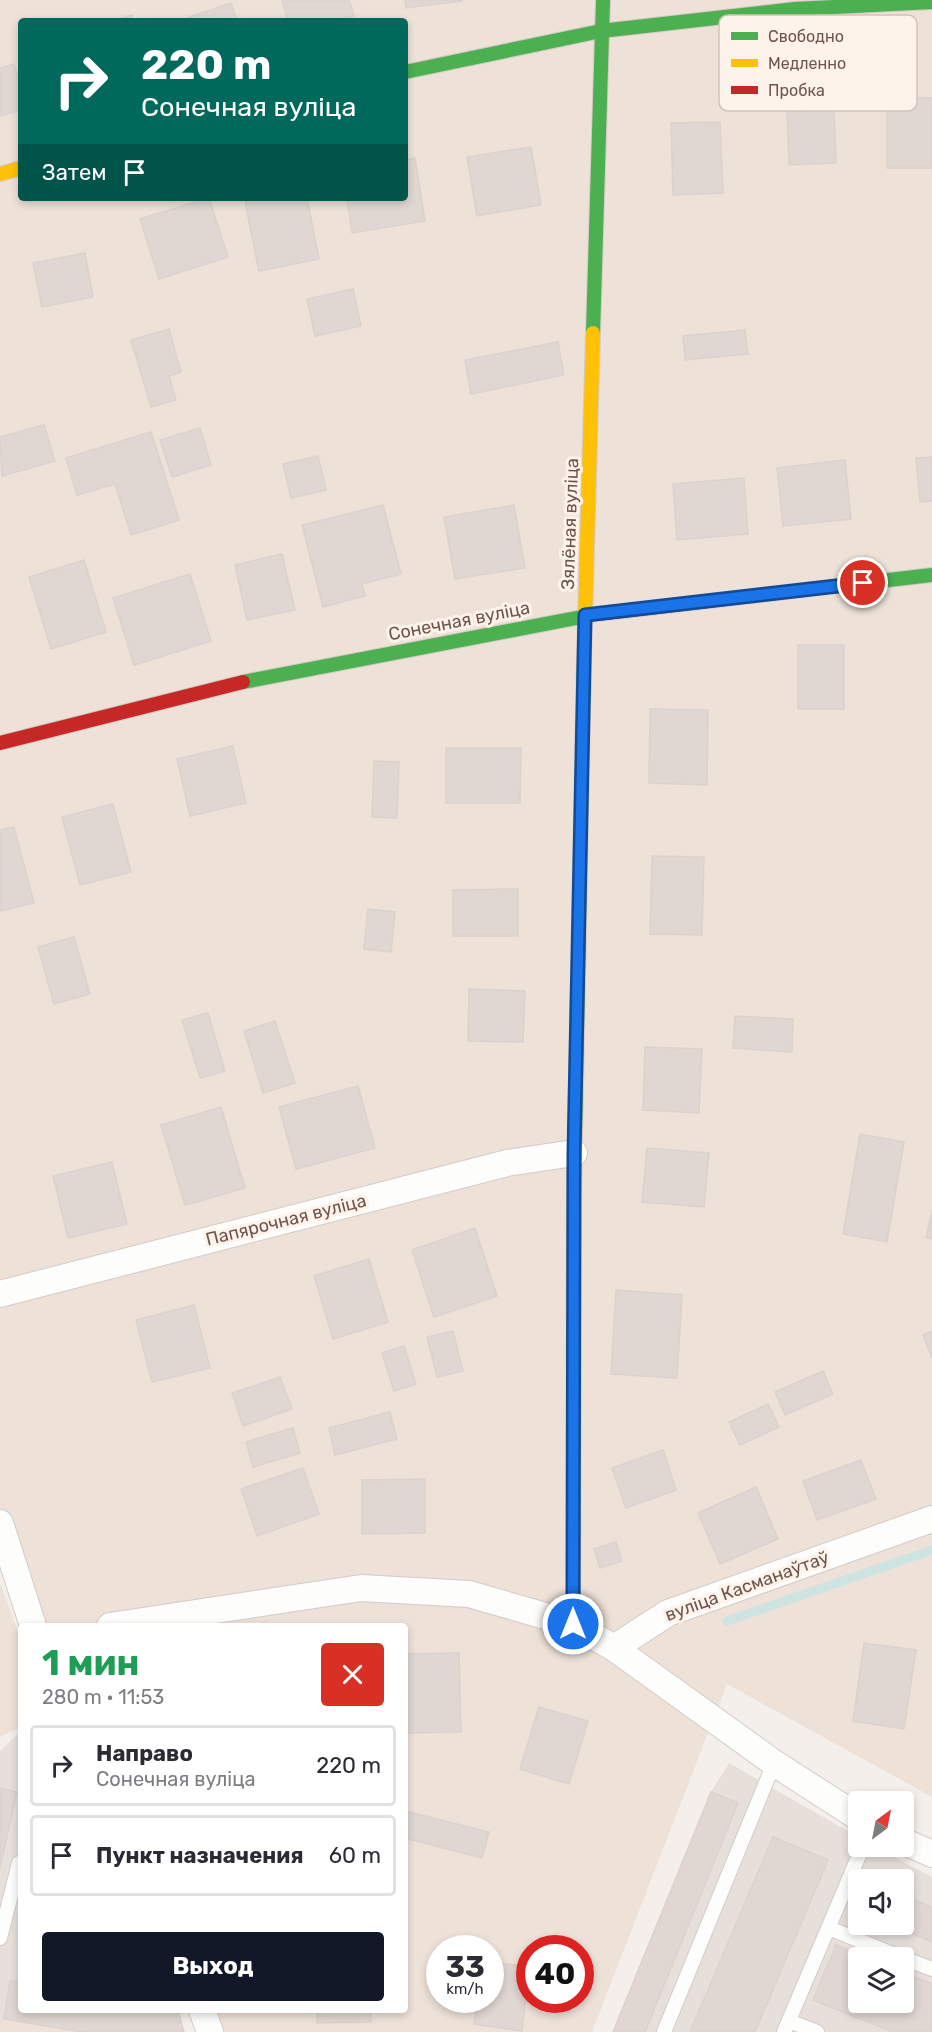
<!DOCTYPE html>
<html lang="ru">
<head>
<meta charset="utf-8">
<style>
	:root { --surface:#fff; --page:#f2f2f3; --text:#2b2b33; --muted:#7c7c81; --line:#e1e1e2; --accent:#111827 }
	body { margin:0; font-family:Rubik,sans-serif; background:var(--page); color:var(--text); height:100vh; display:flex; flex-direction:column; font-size:22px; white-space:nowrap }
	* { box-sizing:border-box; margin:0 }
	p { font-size:20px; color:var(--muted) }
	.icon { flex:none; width:33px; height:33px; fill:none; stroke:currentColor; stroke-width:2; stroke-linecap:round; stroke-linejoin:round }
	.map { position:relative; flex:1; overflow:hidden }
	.sheet { position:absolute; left:18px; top:1623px; width:390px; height:390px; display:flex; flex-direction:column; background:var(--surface); border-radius:6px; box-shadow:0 3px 9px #0003 }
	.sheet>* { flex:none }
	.banner { position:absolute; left:18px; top:18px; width:390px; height:183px; border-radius:6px; box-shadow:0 3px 9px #0003; background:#00695c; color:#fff; overflow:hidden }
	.needle { width:39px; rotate:32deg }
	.buttons { position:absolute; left:848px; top:1791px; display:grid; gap:12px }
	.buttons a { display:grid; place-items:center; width:66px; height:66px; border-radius:6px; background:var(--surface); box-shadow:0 3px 9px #0003; font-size:30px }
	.speed { position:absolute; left:426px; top:1935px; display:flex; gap:12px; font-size:30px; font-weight:700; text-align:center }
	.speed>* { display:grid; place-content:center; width:78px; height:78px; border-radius:50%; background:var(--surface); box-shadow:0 3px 9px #0003; line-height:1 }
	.speed small { font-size:15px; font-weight:400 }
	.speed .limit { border:9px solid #d22; background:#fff; color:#111 }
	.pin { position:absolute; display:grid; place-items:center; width:51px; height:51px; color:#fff; margin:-26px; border:3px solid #fff; border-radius:50%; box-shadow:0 2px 6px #0007 }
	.me { position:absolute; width:66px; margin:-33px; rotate:0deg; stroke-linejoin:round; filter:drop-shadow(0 0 4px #0008) }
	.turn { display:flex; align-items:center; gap:21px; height:126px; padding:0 24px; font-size:27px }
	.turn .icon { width:78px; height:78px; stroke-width:2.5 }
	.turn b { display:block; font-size:42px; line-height:51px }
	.then { display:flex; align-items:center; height:57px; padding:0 24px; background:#0003; gap:12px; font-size:22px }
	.round { display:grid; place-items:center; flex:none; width:63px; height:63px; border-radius:6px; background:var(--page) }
	.summary { display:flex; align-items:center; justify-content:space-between; height:102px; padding:0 24px }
	h1 { font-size:36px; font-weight:700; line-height:45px; color:#1e9e55 }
	.cta { display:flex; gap:12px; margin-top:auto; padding:12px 24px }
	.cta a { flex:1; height:69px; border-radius:6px; background:var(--accent); color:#fff; font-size:24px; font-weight:700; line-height:69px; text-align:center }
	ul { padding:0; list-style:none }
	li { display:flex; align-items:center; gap:18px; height:81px; margin:0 12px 9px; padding:0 12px; border:3px solid var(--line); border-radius:6px }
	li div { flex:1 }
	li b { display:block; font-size:22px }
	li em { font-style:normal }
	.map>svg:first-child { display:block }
	.residential { fill:#ede1d8; fill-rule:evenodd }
	.industrial { fill:#e6dfda; fill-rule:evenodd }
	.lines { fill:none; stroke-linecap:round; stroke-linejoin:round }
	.stream { stroke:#cde4e3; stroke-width:9 }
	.building { fill:#e0d7d2; stroke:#dcd2cd; stroke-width:1.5 }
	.lane-casing { stroke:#d3ccc8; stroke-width:16 }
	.street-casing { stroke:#d3ccc8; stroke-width:28 }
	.fast-casing { stroke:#d3cac6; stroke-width:16 }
	.slow-casing { stroke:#d3cac6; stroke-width:16 }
	.jam-casing { stroke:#d3cac6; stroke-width:16 }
	.lane { stroke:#fdfdfc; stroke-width:14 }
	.street { stroke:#fdfdfc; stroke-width:26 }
	.fast { stroke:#4caf50; stroke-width:14 }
	.slow { stroke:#ffc107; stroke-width:14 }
	.jam { stroke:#c62828; stroke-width:14 }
	.route-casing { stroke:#114b97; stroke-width:15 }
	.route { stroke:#1a73e8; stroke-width:10 }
	.labels { text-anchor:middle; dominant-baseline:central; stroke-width:6; stroke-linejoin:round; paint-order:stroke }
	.street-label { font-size:18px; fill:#6f554d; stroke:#fdf3ea }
	.key { fill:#fdf3ea; stroke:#d2c4bb; stroke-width:1.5 }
	.key-label { font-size:16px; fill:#6f554d }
</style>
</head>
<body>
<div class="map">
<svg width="932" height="2032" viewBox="0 0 932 2032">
	<rect width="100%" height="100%" fill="#f4efea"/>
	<!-- residential -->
	<g class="residential">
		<path d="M0,0H932V1797L727,1684L592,2032H204L194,2010H405V1626H28L0,1545ZM21,21H405V198H21ZM440,1948H490V2000H440ZM530,1948H580V2000H530Z"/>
		<path d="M0,1582L21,1641V1727L0,1737Z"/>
		<path d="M4,2019L83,2032H0V2020Z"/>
	</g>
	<!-- industrial -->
	<g class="industrial">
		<path d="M21,1731V2010H178L184,2032L0,2020V1751Z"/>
		<path d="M729,1763L858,1837V1846L875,1847L932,1877V2032H613L711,1792ZM858,1880H903V1924H858ZM858,1958H903V2002H858Z"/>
	</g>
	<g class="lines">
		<!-- stream -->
		<path class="stream" d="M727,1621L932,1550"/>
	</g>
	<!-- building -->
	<g class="building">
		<path d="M282,0H349L354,16L335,21H288Z"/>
		<path d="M405,0H462V1L406,8Z"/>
		<path d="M231,3L237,21H178Z"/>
		<path d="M132,15L133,21H112Z"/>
		<path d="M14,64L21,88V110L0,116V68Z"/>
		<path d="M887,97L932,98V168H887Z"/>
		<path d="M834,109L836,163L789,165L787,112Z"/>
		<path d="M720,122L723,193L673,195L671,123Z"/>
		<path d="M531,147L541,205L477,216L467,157Z"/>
		<path d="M415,158L425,221L352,233L347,198H405V160Z"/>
		<path d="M209,198L228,257L159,279L140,219Z"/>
		<path d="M264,198H307L319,259L259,271L245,202Z"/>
		<path d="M85,253L93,297L42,307L33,263Z"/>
		<path d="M353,289L361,326L315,336L307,299Z"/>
		<path d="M169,329L181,372L169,376L176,400L151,407L131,340Z"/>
		<path d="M745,330L748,354L685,360L683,336Z"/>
		<path d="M558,342L564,375L471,394L465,360Z"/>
		<path d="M44,425L55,461L2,476L0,437Z"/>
		<path d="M200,428L211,465L172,477L160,440Z"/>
		<path d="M151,432L179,520L131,535L115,484L77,495L66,458Z"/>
		<path d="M318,456L326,490L291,498L283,464Z"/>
		<path d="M932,457V501L920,502L916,458Z"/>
		<path d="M845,460L851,519L783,526L777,468Z"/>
		<path d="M744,478L748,534L677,540L673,484Z"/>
		<path d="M383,505L401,574L362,584L365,596L323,607L302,525Z"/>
		<path d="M514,505L525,568L455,579L444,517Z"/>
		<path d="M282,554L295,610L247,620L235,565Z"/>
		<path d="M84,560L106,632L51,649L29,577Z"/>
		<path d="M190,574L211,641L134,665L113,598Z"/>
		<rect x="798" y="645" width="46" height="64"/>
		<path d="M650,709L708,710L707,785L649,783Z"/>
		<path d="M233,746L246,803L190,816L177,759Z"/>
		<path d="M446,748H521L520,803H446Z"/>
		<path d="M374,761L399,762L397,818L372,817Z"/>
		<path d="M113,804L131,872L80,885L62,817Z"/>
		<path d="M14,827L34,903L0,911V830Z"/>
		<path d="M652,856L704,857L702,935L650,934Z"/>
		<path d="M518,889V936H453V890Z"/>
		<path d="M368,909L395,912L391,952L364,949Z"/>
		<path d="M74,937L90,994L54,1004L38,947Z"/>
		<path d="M469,989L525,991L523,1042L468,1041Z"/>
		<path d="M208,1013L225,1071L200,1078L182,1020Z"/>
		<path d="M735,1016L793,1019L792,1052L733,1048Z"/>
		<path d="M275,1021L295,1083L263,1093L244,1031Z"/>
		<path d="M645,1047L702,1049L699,1113L643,1110Z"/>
		<path d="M358,1086L375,1148L296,1169L279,1107Z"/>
		<path d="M221,1107L245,1188L185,1205L161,1125Z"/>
		<path d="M860,1134L904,1142L887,1242L843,1234Z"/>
		<path d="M647,1148L709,1153L704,1207L642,1202Z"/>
		<path d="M112,1162L127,1224L68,1238L53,1176Z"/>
		<path d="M932,1212V1239L926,1238Z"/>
		<path d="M475,1228L497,1296L434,1317L412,1250Z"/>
		<path d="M369,1259L388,1322L333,1339L314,1276Z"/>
		<path d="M616,1290L682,1295L677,1378L611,1374Z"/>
		<path d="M194,1305L210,1368L152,1382L136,1320Z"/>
		<path d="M453,1331L463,1371L437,1377L427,1337Z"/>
		<path d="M932,1331V1358L923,1335Z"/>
		<path d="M404,1346L416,1384L394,1391L382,1353Z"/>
		<path d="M823,1371L833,1394L785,1415L775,1392Z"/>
		<path d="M280,1377L292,1409L243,1426L232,1393Z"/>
		<path d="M768,1404L779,1427L740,1445L729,1422Z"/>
		<path d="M390,1412L397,1439L335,1455L329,1428Z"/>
		<path d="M293,1428L300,1453L253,1467L246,1442Z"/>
		<path d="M663,1450L676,1490L626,1508L612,1468Z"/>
		<path d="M861,1460L876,1499L817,1520L803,1481Z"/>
		<path d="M303,1468L319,1514L257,1536L241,1489Z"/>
		<path d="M425,1479V1533L362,1534V1480Z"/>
		<path d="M756,1487L778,1539L720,1564L698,1513Z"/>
		<path d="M616,1542L622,1561L600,1568L594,1549Z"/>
		<path d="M864,1643L916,1650L904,1729L853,1721Z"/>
		<path d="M459,1653L461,1732L405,1733V1654Z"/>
		<path d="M539,1707L588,1721L569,1784L520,1769Z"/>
		<path d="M0,1788L17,1792L0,1867Z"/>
		<path d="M711,1792L738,1803L645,2032H613Z"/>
		<path d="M405,1811L489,1832L482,1858L405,1838Z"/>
		<path d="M773,1837L828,1860L755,2032H690Z"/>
		<path d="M858,1892V1911L851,1908Z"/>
		<path d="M903,1895L932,1907V1942L891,1924H903Z"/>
		<path d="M836,1945L868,1958H858V2002H903V1972L932,1984V2032H893L813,2000Z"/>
		<path d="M490,1962L530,1967L522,2031L474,2024L477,2000H490Z"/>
		<path d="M10,1981L21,1982V2010H178L184,2032H83L4,2019Z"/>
		<path d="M317,2010H371V2022L317,2023Z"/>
	</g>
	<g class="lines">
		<!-- lane casing -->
		<g class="lane-casing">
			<g id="lane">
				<path d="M829,1928L902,1958"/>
				<path d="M0,1938L19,1863L21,1864"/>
				<path d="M903,1958L932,1969"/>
				<path d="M789,2021L817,2032"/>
				<path d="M664,2032L774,1763"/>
				<path d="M784,2032L863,1846"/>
			</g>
		</g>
		<!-- street casing -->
		<g class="street-casing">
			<g id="street">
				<path d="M0,1294L507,1163L574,1153"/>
				<path d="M0,1523L33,1626"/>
				<path d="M110,1626L361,1588L469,1594L573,1624L614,1648L774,1763L858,1817"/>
				<path d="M614,1648L668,1613L932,1519"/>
				<path d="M903,1841L932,1854"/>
				<path d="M202,2010L210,2032"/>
			</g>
		</g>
		<!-- fast casing -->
		<g class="fast-casing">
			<g id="fast">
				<path d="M405,72L601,31L795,9L932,2"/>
				<path d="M593,333L603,0"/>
				<path d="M854,584L932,575"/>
				<path d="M243,682L597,614"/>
				<path d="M574,1191L584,656"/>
			</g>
		</g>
		<!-- slow casing -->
		<g class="slow-casing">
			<g id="slow">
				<path d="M0,174L21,168"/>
				<path d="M584,656L593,333"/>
				<path d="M573,1624L574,1191"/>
			</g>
		</g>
		<!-- jam casing -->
		<g class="jam-casing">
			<g id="jam">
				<path d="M597,614L854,584"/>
				<path d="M0,743L243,682"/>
			</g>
		</g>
		<!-- lane -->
		<use href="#lane" class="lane"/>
		<!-- street -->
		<use href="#street" class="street"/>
		<!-- fast -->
		<use href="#fast" class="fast"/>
		<!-- slow -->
		<use href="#slow" class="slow"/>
		<!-- jam -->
		<use href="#jam" class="jam"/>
	</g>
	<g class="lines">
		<!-- route casing -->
		<g class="route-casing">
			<path id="route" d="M573,1624L574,1153L585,615L863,583"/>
		</g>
		<!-- route -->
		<use href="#route" class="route"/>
	</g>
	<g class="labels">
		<!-- street labels -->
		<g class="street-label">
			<text transform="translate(570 524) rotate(-88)">Зялёная вуліца</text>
			<text transform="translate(459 621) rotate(-11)">Сонечная вуліца</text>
			<text transform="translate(286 1220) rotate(-14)">Папярочная вуліца</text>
			<text transform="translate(747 1586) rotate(-20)">вуліца Касманаўтаў</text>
		</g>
	</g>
	<!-- legend -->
	<rect x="719" y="15" width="198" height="96" rx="9" class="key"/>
	<rect x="731" y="32" width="27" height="8" fill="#4caf50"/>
	<rect x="731" y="59" width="27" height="8" fill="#ffc107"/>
	<rect x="731" y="86" width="27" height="8" fill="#c62828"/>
	<g class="key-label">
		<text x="768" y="42">Свободно</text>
		<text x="768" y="69">Медленно</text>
		<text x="768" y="96">Пробка</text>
	</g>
</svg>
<div class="buttons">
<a><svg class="needle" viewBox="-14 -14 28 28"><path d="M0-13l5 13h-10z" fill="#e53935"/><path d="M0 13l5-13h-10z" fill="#7c7c81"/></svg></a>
<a><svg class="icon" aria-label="sound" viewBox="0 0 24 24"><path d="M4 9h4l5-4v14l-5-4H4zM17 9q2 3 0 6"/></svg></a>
<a><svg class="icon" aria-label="layers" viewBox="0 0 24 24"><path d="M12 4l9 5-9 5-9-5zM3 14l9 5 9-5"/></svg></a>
</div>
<div class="speed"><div>33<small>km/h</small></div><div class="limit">40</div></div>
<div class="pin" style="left:863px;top:583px;background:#d93025"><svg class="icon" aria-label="arrive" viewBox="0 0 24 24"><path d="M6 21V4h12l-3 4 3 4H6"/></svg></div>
<svg class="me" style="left:573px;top:1624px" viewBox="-20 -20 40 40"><circle r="17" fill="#1a73e8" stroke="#fff" stroke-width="3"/><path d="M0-11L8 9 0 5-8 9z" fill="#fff"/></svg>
<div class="banner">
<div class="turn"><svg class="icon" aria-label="right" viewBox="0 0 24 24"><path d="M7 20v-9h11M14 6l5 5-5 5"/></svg><div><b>220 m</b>Сонечная вуліца</div></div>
<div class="then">Затем<svg class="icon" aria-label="arrive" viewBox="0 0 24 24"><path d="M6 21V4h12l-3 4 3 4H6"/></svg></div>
</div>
<section class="sheet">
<div class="summary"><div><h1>1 мин</h1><p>280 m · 11:53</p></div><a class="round" style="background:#d93025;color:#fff"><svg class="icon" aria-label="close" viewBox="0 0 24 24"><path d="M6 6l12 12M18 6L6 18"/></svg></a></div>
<ul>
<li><svg class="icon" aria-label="right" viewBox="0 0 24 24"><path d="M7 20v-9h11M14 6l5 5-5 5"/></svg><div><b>Направо</b><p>Сонечная вуліца</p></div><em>220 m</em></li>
<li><svg class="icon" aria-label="arrive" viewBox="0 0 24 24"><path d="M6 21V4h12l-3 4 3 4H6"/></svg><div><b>Пункт назначения</b></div><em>60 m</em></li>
</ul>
<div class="cta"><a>Выход</a></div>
</section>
</div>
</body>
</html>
